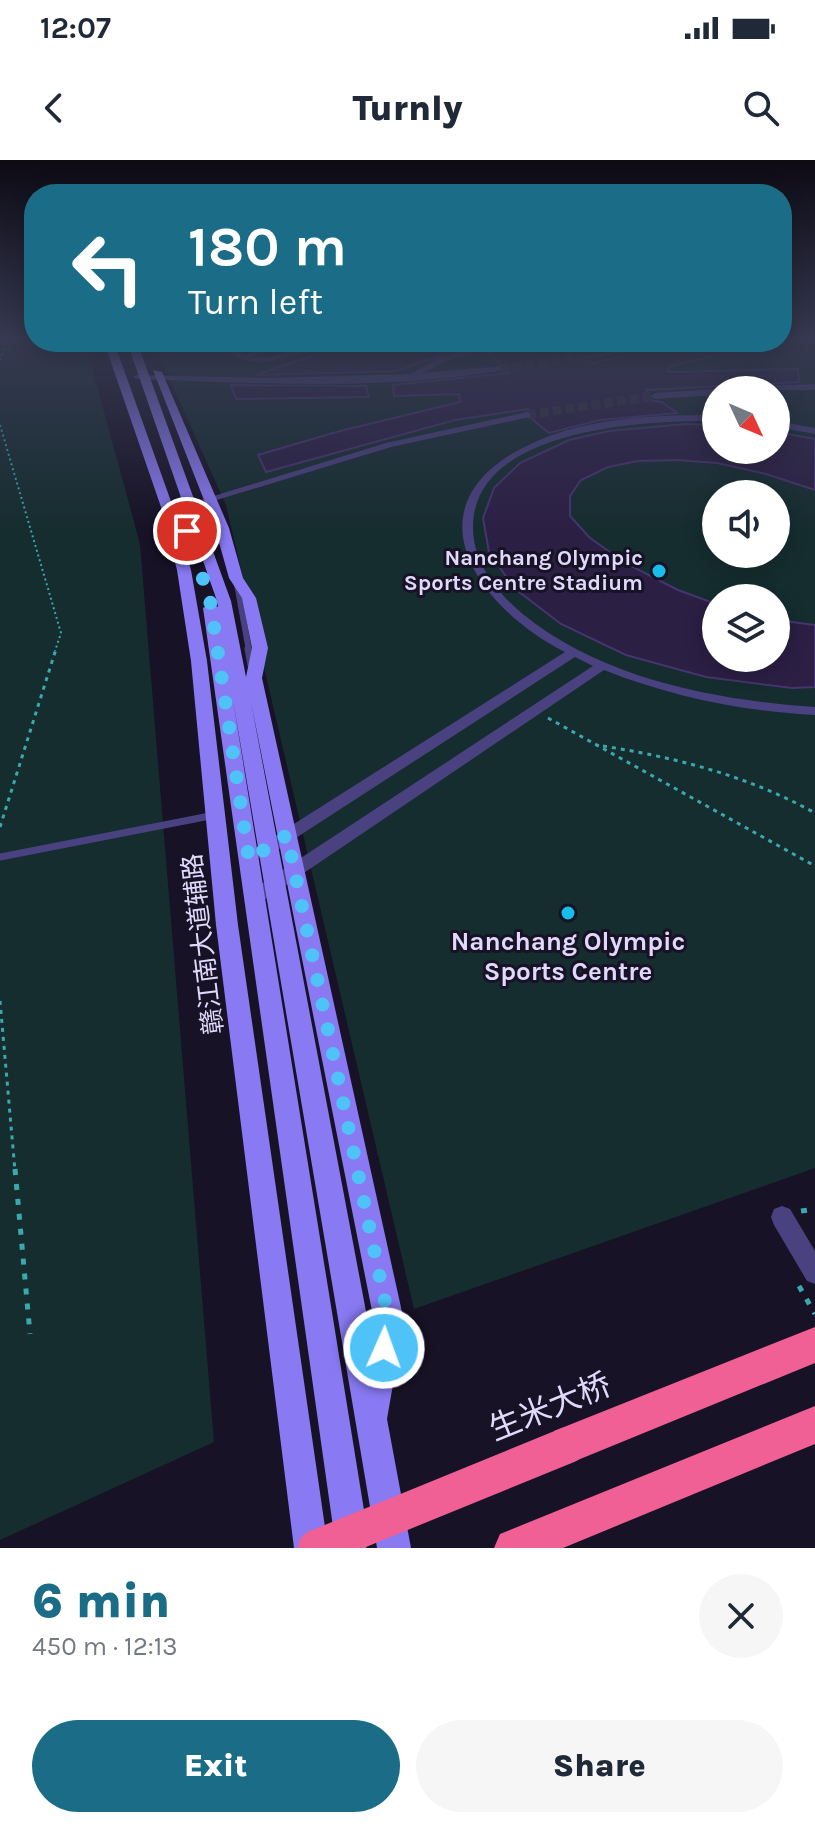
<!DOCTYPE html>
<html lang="en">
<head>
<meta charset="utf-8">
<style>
	:root { --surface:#fff; --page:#f6f6f7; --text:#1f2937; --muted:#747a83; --accent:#1b6c87 }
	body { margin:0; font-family:Karla,"Noto Sans SC",sans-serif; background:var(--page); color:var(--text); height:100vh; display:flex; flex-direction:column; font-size:30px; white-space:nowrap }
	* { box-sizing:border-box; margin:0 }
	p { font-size:26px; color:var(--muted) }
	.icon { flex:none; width:44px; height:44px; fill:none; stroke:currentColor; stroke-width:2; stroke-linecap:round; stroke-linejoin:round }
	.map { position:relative; height:1388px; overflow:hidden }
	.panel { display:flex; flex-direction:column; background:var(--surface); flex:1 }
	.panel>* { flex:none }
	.top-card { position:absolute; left:24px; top:24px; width:768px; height:168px; border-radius:32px; box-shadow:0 4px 20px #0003; background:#1b6c87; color:#fff; overflow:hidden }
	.needle { width:52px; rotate:134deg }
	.buttons { position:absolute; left:702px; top:216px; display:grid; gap:16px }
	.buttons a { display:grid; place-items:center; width:88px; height:88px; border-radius:50%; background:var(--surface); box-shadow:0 4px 20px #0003; font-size:40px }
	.pin { position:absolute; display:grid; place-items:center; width:68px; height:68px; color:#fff; margin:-34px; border:4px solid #fff; border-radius:50%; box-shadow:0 2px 8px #0007 }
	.me { position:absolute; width:88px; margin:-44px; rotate:2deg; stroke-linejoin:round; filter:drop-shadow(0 0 6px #0008) }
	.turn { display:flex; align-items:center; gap:28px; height:168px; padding:0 32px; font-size:36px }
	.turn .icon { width:104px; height:104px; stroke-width:2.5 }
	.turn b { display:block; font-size:56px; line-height:68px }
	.round { display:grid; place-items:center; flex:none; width:84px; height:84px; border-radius:42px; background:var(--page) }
	.overview { display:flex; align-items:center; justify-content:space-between; height:136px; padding:0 32px }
	h1 { font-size:48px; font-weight:800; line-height:60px; color:var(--accent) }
	.action { display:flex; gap:16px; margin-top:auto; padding:16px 32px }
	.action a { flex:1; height:92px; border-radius:48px; background:var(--accent); color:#fff; font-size:32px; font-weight:800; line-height:92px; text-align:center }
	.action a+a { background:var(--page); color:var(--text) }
	.status { display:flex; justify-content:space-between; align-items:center; height:56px; padding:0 40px; background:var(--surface); direction:ltr }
	.status svg { height:22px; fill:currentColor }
	header { display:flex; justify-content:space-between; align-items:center; height:104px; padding:0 32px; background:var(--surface); font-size:36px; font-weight:800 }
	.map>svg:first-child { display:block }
	.green { fill:#152d2f; fill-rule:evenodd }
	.building { fill:#2b1f44; stroke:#46346e; stroke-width:2 }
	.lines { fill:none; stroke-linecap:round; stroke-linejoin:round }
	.street-tunnel { stroke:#353045; stroke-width:9; stroke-dasharray:9 4; stroke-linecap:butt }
	.path-far2 { stroke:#3ba8ae; stroke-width:2; stroke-dasharray:2 3; stroke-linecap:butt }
	.path-far1 { stroke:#3ba8ae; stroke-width:3; stroke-dasharray:4 5; stroke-linecap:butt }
	.path { stroke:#3ba8ae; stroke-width:5; stroke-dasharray:6 9; stroke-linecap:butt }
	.lane-far1 { stroke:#4a4180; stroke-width:6 }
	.lane { stroke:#4a4180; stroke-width:7 }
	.street { fill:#4a4180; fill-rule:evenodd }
	.secondary { fill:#8979f3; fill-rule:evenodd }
	.highway { fill:#f06095; fill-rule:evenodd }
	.highway-bridge { stroke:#f06095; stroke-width:36 }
	.route { stroke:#4fc3f7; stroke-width:14; stroke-dasharray:0 25.2 }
	.poi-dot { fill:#17bee9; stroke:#171225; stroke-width:3 }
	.labels { text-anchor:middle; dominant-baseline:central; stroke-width:6; stroke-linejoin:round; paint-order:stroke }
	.far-poi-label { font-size:22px; font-weight:bold; fill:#e1d9fb; stroke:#171225; text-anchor:end }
	.poi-label { font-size:26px; font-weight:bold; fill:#e1d9fb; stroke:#171225 }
	.street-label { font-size:26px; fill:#e1d9fb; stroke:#171225 }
	.near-street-label { font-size:32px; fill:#e1d9fb; stroke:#171225 }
</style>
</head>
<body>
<div class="status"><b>12:07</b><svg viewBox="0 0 49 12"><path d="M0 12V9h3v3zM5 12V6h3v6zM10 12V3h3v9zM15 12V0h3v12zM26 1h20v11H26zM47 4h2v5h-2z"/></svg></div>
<header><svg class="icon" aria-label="back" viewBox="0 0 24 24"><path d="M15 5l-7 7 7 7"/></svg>Turnly<svg class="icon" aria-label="search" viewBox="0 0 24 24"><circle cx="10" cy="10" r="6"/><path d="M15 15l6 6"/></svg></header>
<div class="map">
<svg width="815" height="1388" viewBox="0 0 815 1388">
	<rect width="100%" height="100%" fill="#171225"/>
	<!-- green -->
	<g class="green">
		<path d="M0,178H34V182H85L140,384L214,1282L0,1380Z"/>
		<path d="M782,178H815V1008L414,1149L226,345L153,182H782ZM716,230H776V290H716ZM716,334H776V394H716ZM716,438H776V498H716Z"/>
	</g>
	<!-- building -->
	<g class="building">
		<path d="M353,182H565L582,195V200L593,203L684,182H744L745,187L668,207V212L798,209L799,222L646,230L653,241L662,242L677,253L600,260L549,273L532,259V251L528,249L455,260L266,312L258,295L340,271L460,242L459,234L394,236L393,225L509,213L482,185L476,183L396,211L256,215Z"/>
		<path d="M231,225L366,226L369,237L236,239Z"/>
		<path d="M686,264L716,265V290H776V272L815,279V330L766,314L717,303L677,300L638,301L608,307L581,320L570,336V356L590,378L627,404L678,430L716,444V498H776V460L815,465V527L792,528L706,517L626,495L561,464L514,428L489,392L483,358L494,328L520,303L569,280L609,271Z"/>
	</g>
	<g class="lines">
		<!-- street-tunnel -->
		<g class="street-tunnel">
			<path d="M480,189L534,182"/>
			<path d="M500,208L587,197"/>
			<path d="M527,255L655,236"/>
		</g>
		<!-- path-far2 -->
		<g class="path-far2">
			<path d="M0,200L6,178"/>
			<path d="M0,265L61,473L55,491"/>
		</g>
		<!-- path-far1 -->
		<g class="path-far1">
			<path d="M548,558L815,706"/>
			<path d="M603,586C678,598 748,616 815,653"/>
			<path d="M0,667L56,489"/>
			<path d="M0,841L15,1011"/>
		</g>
		<!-- path -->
		<g class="path">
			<path d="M15,1009L30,1174"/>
			<path d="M801,1051L815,1049"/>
			<path d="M799,1126L815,1154"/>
		</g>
		<!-- lane-far1 -->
		<path class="lane-far1" d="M237,424L249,491"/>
		<!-- lane -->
		<g class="lane">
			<path d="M248,489L251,505"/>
			<path d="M0,697L215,655"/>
		</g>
		<!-- street -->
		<g class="street">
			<path d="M242,182H252L238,191L243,195L279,182H291L250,197C283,201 298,182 323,182L320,185L342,182C331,188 317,190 305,192C277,199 256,209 229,193V189Z"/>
			<path d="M663,182H681L587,199L583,197Z"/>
			<path d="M480,187L483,191L446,201L423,213L500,206L503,210C385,231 256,223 137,219L133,217L137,215L273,218L411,214L440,197Z"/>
			<path d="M815,224V230H734L738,227Z"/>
			<path d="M716,229L718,230L716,235L655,239L651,236L655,233Z"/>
			<path d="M527,252L530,253V257L391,287L184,350L175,348L386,283Z"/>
			<path d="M716,255V261C646,260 472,268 473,368C473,403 498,434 524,455C604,519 714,540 815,547V555C742,551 672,537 604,510L261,742H249L247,737L249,732L593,506L575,497L265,698H253L251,694L253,690L565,492C471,444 405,339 535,282C590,257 656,255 716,255Z"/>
			<path d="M776,261L815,268V274L776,267Z"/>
			<path d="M782,1046L790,1049L815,1091V1124L807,1121L774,1065L771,1057L774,1049Z"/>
		</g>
		<!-- secondary -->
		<g class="secondary">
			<path d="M104,182H114L173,347L191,410L207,501L238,765L328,1388H294L216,765L191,501L177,410L161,347Z"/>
			<path d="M127,182H137L231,441L246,517L252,488L242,438L229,418L215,368L153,210L162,212L229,368L243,418L256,438L268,488L262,518L404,1161L387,1259L411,1388H377L233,540L369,1381L366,1388H338L335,1381L203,448L211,443L218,447L217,441ZM251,542L374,1161L371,1178Z"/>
		</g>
		<!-- highway -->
		<g class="highway">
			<path d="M815,1167V1203L568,1304L554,1299L549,1285L554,1271Z"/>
			<path d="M815,1246V1284L563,1388H494L500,1374Z"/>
		</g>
		<!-- highway-bridge -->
		<path class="highway-bridge" d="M316,1388L568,1285"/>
	</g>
	<!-- sky -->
	<linearGradient id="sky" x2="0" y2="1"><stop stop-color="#0d0a14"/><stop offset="0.48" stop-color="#363951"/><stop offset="1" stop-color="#363951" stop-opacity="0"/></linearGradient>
	<rect width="815" height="372" fill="url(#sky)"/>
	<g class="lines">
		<!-- route -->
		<path class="route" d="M187,371L210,440L249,700L287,675L389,1161L384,1188"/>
	</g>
	<!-- markers -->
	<g class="poi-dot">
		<circle cx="659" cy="411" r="8"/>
		<circle cx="568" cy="753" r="8"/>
	</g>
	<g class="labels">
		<!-- far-poi labels -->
		<g class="far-poi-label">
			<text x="643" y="398">Nanchang Olympic<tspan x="643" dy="25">Sports Centre Stadium</tspan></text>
		</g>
		<!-- poi labels -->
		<g class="poi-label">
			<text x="568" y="781">Nanchang Olympic<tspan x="568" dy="30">Sports Centre</tspan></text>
		</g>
		<!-- street labels -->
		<g class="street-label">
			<text transform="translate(203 784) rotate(-97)">赣江南大道辅路</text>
		</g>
		<!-- near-street labels -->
		<g class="near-street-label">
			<text transform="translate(550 1247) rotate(-22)">生米大桥</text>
		</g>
	</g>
</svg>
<div class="buttons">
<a><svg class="needle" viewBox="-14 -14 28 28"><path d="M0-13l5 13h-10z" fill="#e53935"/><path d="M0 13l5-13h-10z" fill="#747a83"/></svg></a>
<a><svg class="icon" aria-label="sound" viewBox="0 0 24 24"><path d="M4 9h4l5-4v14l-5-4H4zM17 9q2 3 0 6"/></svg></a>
<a><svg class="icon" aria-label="layers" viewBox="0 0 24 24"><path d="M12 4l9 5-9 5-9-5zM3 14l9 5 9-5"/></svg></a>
</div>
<div class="pin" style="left:187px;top:371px;background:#d93025"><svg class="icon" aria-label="arrive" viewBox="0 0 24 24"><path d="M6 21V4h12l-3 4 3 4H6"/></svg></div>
<svg class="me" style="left:384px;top:1188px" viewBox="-20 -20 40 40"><circle r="17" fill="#4fc3f7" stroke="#fff" stroke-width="3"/><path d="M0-11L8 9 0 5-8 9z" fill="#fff"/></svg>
<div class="top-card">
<div class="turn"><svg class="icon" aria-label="left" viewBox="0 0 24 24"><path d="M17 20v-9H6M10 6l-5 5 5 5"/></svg><div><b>180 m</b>Turn left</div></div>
</div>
</div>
<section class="panel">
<div class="overview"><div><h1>6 min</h1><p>450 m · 12:13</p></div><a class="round"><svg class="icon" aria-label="close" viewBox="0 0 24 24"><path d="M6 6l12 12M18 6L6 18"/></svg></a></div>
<div class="action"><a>Exit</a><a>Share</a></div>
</section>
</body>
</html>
